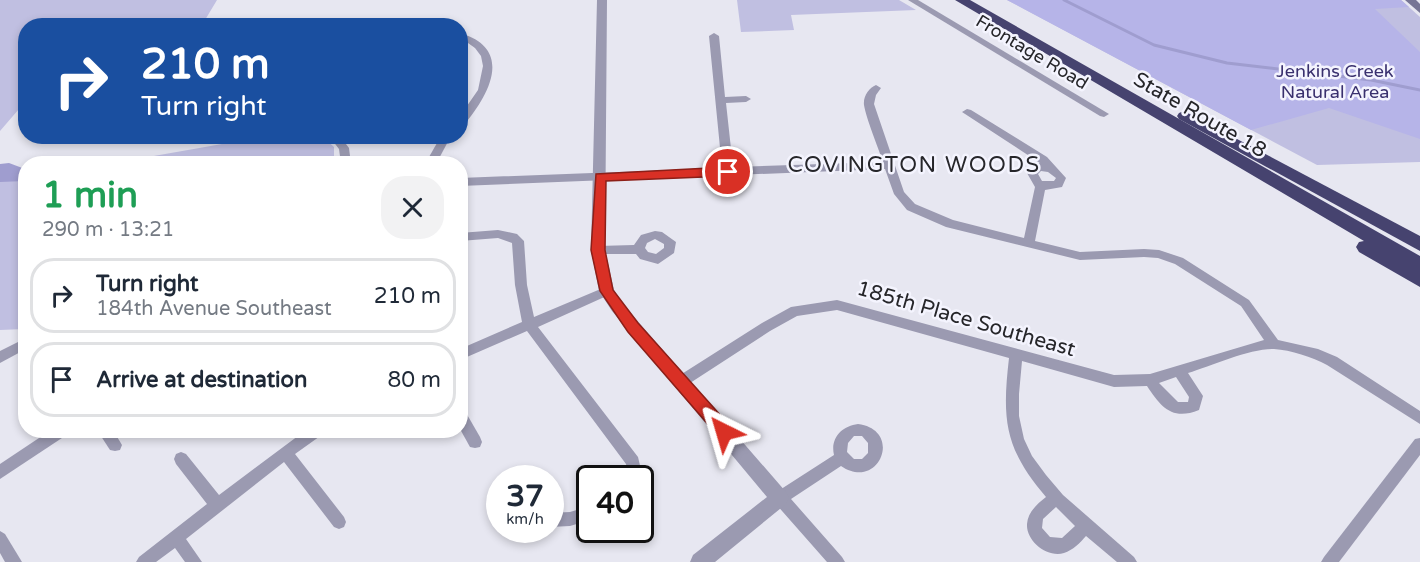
<!DOCTYPE html>
<html lang="en">
<head>
<meta charset="utf-8">
<style>
	:root { --surface:#fff; --page:#f2f2f3; --text:#1f2937; --muted:#747a83; --line:#e0e1e3 }
	body { margin:0; font-family:"Varela Round",sans-serif; background:var(--page); color:var(--text); height:100vh; display:flex; flex-direction:column; font-size:22px; white-space:nowrap }
	* { box-sizing:border-box; margin:0 }
	p { font-size:20px; color:var(--muted) }
	.icon { flex:none; width:33px; height:33px; fill:none; stroke:currentColor; stroke-width:2; stroke-linecap:round; stroke-linejoin:round }
	.map { position:relative; flex:1; overflow:hidden }
	.panel { position:absolute; left:18px; top:156px; width:450px; height:282px; display:flex; flex-direction:column; background:var(--surface); border-radius:24px; box-shadow:0 3px 9px #0003 }
	.panel>* { flex:none }
	.hud { position:absolute; left:18px; top:18px; width:450px; height:126px; border-radius:24px; box-shadow:0 3px 9px #0003; background:#1a4fa0; color:#fff; overflow:hidden }
	.speed { position:absolute; left:486px; top:465px; display:flex; gap:12px; font-size:30px; font-weight:700; text-align:center }
	.speed>* { display:grid; place-content:center; width:78px; height:78px; border-radius:50%; background:var(--surface); box-shadow:0 3px 9px #0003; line-height:1 }
	.speed small { font-size:15px; font-weight:400 }
	.speed .limit { border:3px solid #111; border-radius:9px; background:#fff; color:#111 }
	.pin { position:absolute; display:grid; place-items:center; width:51px; height:51px; color:#fff; margin:-26px; border:3px solid #fff; border-radius:50%; box-shadow:0 2px 6px #0007 }
	.me { position:absolute; width:66px; margin:-33px; rotate:320deg; stroke-linejoin:round; filter:drop-shadow(0 0 4px #0008) }
	.turn { display:flex; align-items:center; gap:21px; height:126px; padding:0 24px; font-size:27px }
	.turn .icon { width:78px; height:78px; stroke-width:2.5 }
	.turn b { display:block; font-size:42px; line-height:51px }
	.round { display:grid; place-items:center; flex:none; width:63px; height:63px; border-radius:24px; background:var(--page) }
	.summary { display:flex; align-items:center; justify-content:space-between; height:102px; padding:0 24px }
	h1 { font-size:36px; font-weight:700; line-height:45px; color:#1e9e55 }
	ul { padding:0; list-style:none }
	li { display:flex; align-items:center; gap:18px; height:75px; margin:0 12px 9px; padding:0 12px; border:3px solid var(--line); border-radius:24px }
	li div { flex:1 }
	li b { display:block; font-size:22px }
	li em { font-style:normal }
	.map>svg:first-child { display:block }
	.green { fill:#c0bfe1 }
	.forest { fill:#b6b4e8 }
	.water { fill:#9f9dcf }
	.lines { fill:none; stroke-linecap:round; stroke-linejoin:round }
	.stream { stroke:#9f9dcf; stroke-width:3 }
	.minor { fill:#9b9ab1; fill-rule:evenodd }
	.tertiary { fill:#9b9ab1; fill-rule:evenodd }
	.secondary { fill:#767595; fill-rule:evenodd }
	.motorway { fill:#46436f; fill-rule:evenodd }
	.route { fill:#d93025; stroke:#8d1f18; stroke-width:1.5 }
	.labels { text-anchor:middle; dominant-baseline:central; stroke-width:5; stroke-linejoin:round; paint-order:stroke }
	.far-street-label { font-size:18px; fill:#26262a; stroke:#f4f4fe }
	.far-park-label { font-size:18px; fill:#39306e; stroke:#f4f4fe }
	.street-label { font-size:21px; fill:#26262a; stroke:#f4f4fe }
	.neighbourhood-label { font-size:22px; letter-spacing:1.5px; fill:#26262a; stroke:#f4f4fe }
</style>
</head>
<body>
<div class="map">
<svg width="1420" height="562" viewBox="0 0 1420 562">
	<rect width="100%" height="100%" fill="#e7e7f1"/>
	<!-- green -->
	<g class="green">
		<path d="M0,0H217L202,25L26,26L25,102L0,131Z"/>
		<path d="M737,0H899L916,10L791,15L794,30L741,32Z"/>
		<path d="M1007,0H1401L1420,17V162L1317,165Z"/>
		<path d="M226,136L323,137L334,147V164L114,163L222,144Z"/>
		<path d="M25,174V329L0,330V175Z"/>
	</g>
	<!-- forest -->
	<path class="forest" d="M1007,0H1401L1409,7L1375,9L1420,52V139L1329,108L1251,130Z"/>
	<!-- water -->
	<path class="water" d="M9,163L25,169V181L0,182V164Z"/>
	<g class="lines">
		<!-- stream -->
		<path class="stream" d="M1064,0L1154,45L1227,63L1371,80L1420,90"/>
		<!-- minor -->
		<g class="minor">
			<path d="M908,0H918L1109,114L1104,117L1100,116Z"/>
			<path d="M714,33L719,36L725,97L746,96L751,99L746,102L726,103L733,167L883,162C878,147 866,118 864,105C863,96 869,88 876,85L881,88L876,95L874,104L904,192L915,204L953,220L1024,238L1035,187L1027,173L1035,164L1040,163L962,112L967,109L971,110L1047,157L1066,178L1062,187L1045,190L1035,241L1080,252L1144,249L1159,250L1183,258L1249,300L1278,340L1318,349L1337,357L1420,411V424L1327,365C1312,357 1291,350 1274,349C1251,348 1211,366 1188,373L1203,396L1199,410C1172,421 1161,407 1147,386L1114,387L1022,361L1019,394V416L1024,439L1032,456L1046,475L1063,495L1134,557L1137,562H1117L1086,536C1080,543 1073,550 1064,553C1047,558 1026,541 1027,524C1028,512 1037,504 1046,497C1004,448 1002,419 1009,358L837,310L797,316L770,331L687,385L682,387L677,385L675,381L677,377L762,323L791,307L837,300L1114,375L1150,374L1264,340L1241,306L1175,264L1158,258L1144,257L1080,260L946,227L907,210L894,194L885,169L460,186V178L722,168L709,36ZM1041,171L1048,172L1056,178L1054,181H1042L1038,174ZM1176,377L1189,397L1188,402H1178L1159,383ZM1056,507L1075,526L1062,538L1050,537L1042,528L1043,519Z"/>
			<path d="M466,35C514,53 486,99 464,125L460,126V116L478,90L483,66L481,56L475,48L461,38Z"/>
			<path d="M329,136H340L349,148L351,164H341L339,149Z"/>
			<path d="M441,136H451L436,164H425Z"/>
			<path d="M498,230L517,234L524,241L527,285L534,317L603,288H611L613,291L611,294L538,327L638,457L642,474L640,478H626L628,474L626,464L527,331L460,360V349L522,322L515,285L512,243L498,238L460,241V233Z"/>
			<path d="M655,231L662,232L676,242L674,253L658,264L640,259L636,254H598L592,250L598,246L634,245L641,235ZM655,239L664,244V248L656,254L648,252L645,248L647,243Z"/>
			<path d="M22,340L26,341V349L0,363V351Z"/>
			<path d="M460,409L465,411L480,437L482,442L480,447L475,448L470,447L460,429Z"/>
			<path d="M858,424C904,430 879,492 841,466L791,499L842,557L845,562H827L775,503L773,498L775,493L834,455C830,438 842,426 858,424ZM854,436H862L868,443V453L862,459H854L847,452L848,443Z"/>
			<path d="M51,430H70L68,434L0,479V464Z"/>
			<path d="M97,430H113L122,445L120,450L115,451L110,450Z"/>
			<path d="M306,430H325L323,434L295,454L344,517L346,522L344,527L339,529L334,527L284,462L186,539L202,562H185L175,548L156,562H136L139,557L207,504L176,464L174,459L176,454L181,452L186,454L219,495Z"/>
			<path d="M1420,438V455L1339,562H1321L1324,557L1415,439Z"/>
			<path d="M590,506V520L570,526L550,527V513L570,512Z"/>
			<path d="M0,531L5,534L22,562H5L0,553Z"/>
		</g>
		<!-- tertiary -->
		<path class="tertiary" d="M597,0H607L605,250L614,290L622,303L786,492L789,498L786,504L715,562H690L693,555L767,497L612,311L599,291L591,250Z"/>
		<!-- secondary -->
		<path class="secondary" d="M1405,0H1416L1420,4V13Z"/>
		<!-- motorway -->
		<g class="motorway">
			<path d="M955,0H970L1420,256V287L1359,252L1356,247L1359,242L1364,241Z"/>
			<path d="M1184,111L1420,236V251L1179,119L1177,116L1179,113Z"/>
		</g>
	</g>
	<!-- route -->
	<path class="route" d="M728,167L734,172L728,176L606,181L605,250L613,290L638,323L730,426L732,432L730,437L724,439L719,437L628,332L600,291L591,250L596,174Z"/>
	<g class="labels">
		<!-- far-street labels -->
		<g class="far-street-label">
			<text transform="translate(1032 52) rotate(31)">Frontage Road</text>
		</g>
		<!-- far-park labels -->
		<g class="far-park-label">
			<text x="1335" y="71">Jenkins Creek<tspan x="1335" dy="21">Natural Area</tspan></text>
		</g>
		<!-- street labels -->
		<g class="street-label">
			<text transform="translate(1200 115) rotate(30)">State Route 18</text>
			<text transform="translate(966 319) rotate(16)">185th Place Southeast</text>
		</g>
		<!-- neighbourhood labels -->
		<g class="neighbourhood-label">
			<text x="914" y="165">COVINGTON WOODS</text>
		</g>
	</g>
</svg>
<div class="speed"><div>37<small>km/h</small></div><div class="limit">40</div></div>
<div class="pin" style="left:728px;top:172px;background:#d93025"><svg class="icon" aria-label="arrive" viewBox="0 0 24 24"><path d="M6 21V4h12l-3 4 3 4H6"/></svg></div>
<svg class="me" style="left:724px;top:432px" viewBox="-20 -20 40 40"><path d="M0-17L14 15 0 8-14 15z" fill="#d93025" stroke="#fff" stroke-width="4"/></svg>
<div class="hud">
<div class="turn"><svg class="icon" aria-label="right" viewBox="0 0 24 24"><path d="M7 20v-9h11M14 6l5 5-5 5"/></svg><div><b>210 m</b>Turn right</div></div>
</div>
<section class="panel">
<div class="summary"><div><h1>1 min</h1><p>290 m · 13:21</p></div><a class="round"><svg class="icon" aria-label="close" viewBox="0 0 24 24"><path d="M6 6l12 12M18 6L6 18"/></svg></a></div>
<ul>
<li><svg class="icon" aria-label="right" viewBox="0 0 24 24"><path d="M7 20v-9h11M14 6l5 5-5 5"/></svg><div><b>Turn right</b><p>184th Avenue Southeast</p></div><em>210 m</em></li>
<li><svg class="icon" aria-label="arrive" viewBox="0 0 24 24"><path d="M6 21V4h12l-3 4 3 4H6"/></svg><div><b>Arrive at destination</b></div><em>80 m</em></li>
</ul>
</section>
</div>
</body>
</html>
